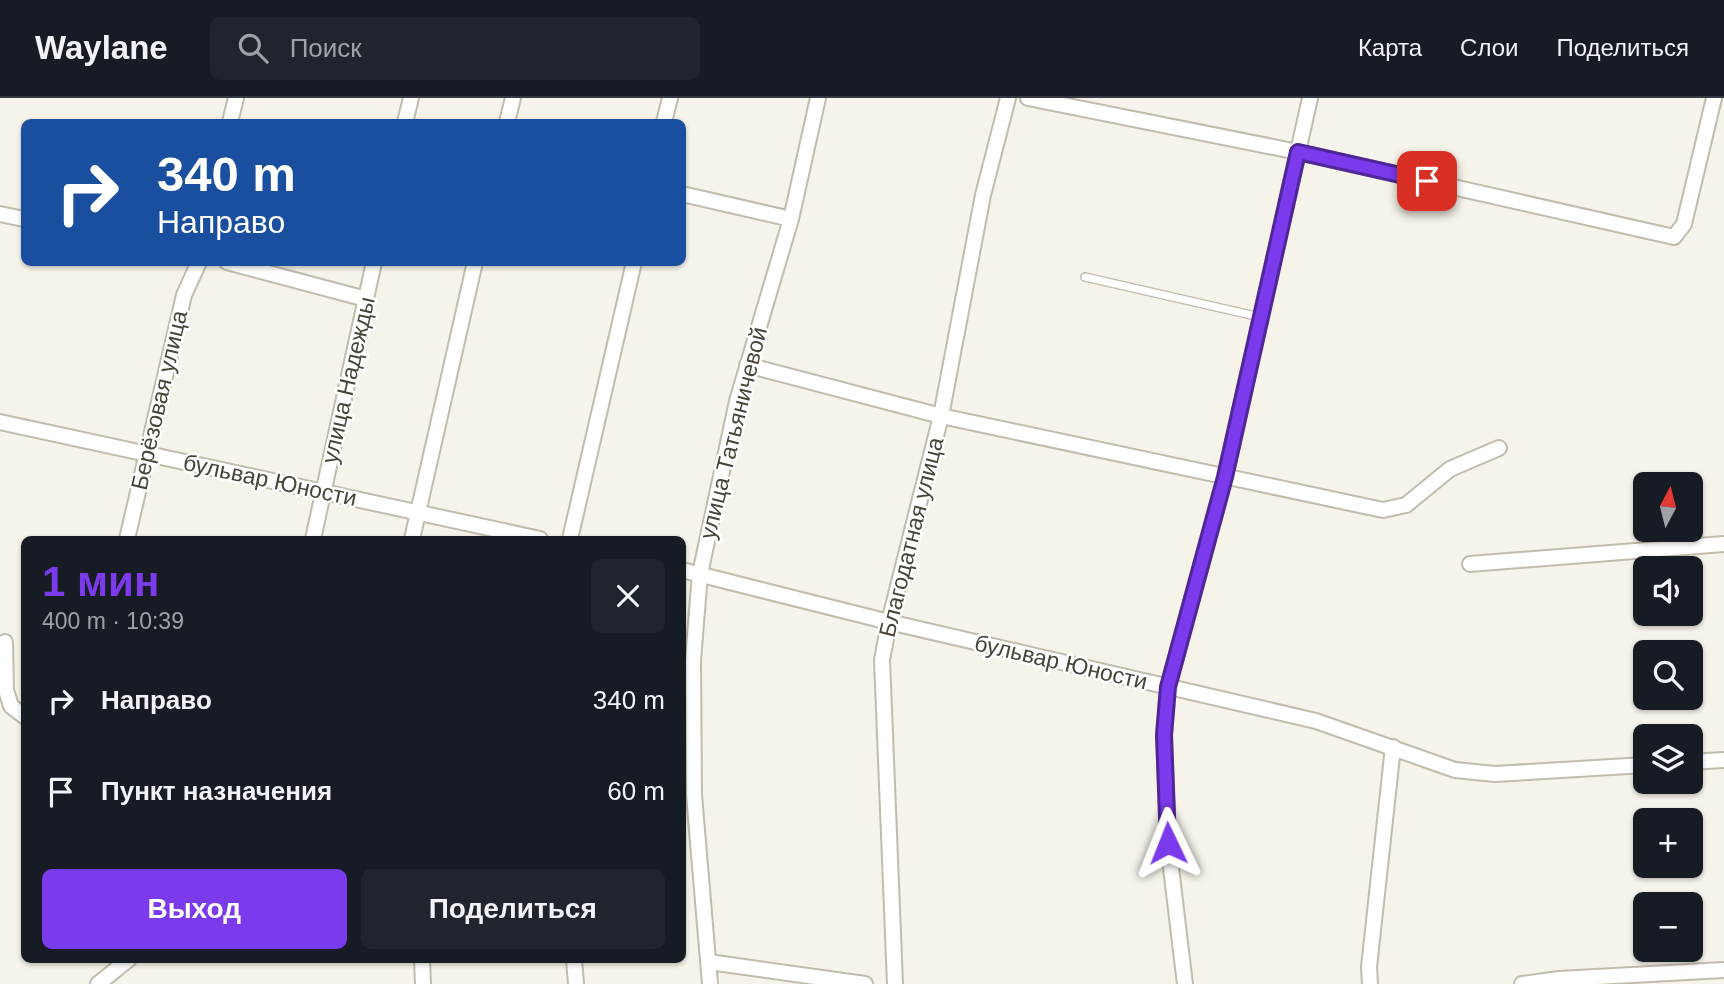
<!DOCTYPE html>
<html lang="ru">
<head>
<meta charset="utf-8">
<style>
	:root { --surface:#171b24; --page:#20242c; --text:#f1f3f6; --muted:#9ea1a6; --line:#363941; --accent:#7c3aed }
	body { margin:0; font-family:Arial,sans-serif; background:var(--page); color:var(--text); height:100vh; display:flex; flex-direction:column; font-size:26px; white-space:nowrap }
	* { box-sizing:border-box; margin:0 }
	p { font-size:23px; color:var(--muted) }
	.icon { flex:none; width:38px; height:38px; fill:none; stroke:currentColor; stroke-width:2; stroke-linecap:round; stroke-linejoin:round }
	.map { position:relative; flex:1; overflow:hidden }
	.drawer { position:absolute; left:21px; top:438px; width:665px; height:427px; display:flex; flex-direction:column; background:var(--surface); border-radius:10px; box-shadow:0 2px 5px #0004 }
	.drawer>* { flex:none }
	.top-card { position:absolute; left:21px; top:21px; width:665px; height:147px; border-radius:10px; box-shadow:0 2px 5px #0004; background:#1a4fa0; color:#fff; overflow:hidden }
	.needle { width:46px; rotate:7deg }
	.tools { position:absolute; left:1633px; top:374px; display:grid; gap:14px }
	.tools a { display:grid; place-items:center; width:70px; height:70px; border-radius:10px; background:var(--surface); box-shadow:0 2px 5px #0004; font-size:35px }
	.pin { position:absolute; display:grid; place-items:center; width:60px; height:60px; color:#fff; margin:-30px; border-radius:14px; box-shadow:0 4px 10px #0006 }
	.me { position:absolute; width:77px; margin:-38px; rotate:358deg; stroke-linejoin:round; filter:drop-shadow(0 0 5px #0008) }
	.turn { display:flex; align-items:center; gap:24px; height:147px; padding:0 21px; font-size:32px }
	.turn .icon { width:91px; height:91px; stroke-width:2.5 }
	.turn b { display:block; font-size:49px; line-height:60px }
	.round { display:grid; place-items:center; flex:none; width:74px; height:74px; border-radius:10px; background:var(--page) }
	.headline { display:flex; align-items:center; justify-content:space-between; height:119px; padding:0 21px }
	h1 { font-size:42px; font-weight:800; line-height:52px; color:var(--accent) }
	.action { display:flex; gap:14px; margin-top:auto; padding:14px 21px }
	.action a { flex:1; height:80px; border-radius:10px; background:var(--accent); color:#fff; font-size:28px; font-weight:800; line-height:80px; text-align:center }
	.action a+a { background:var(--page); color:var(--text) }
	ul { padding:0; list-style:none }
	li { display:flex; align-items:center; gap:21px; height:91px; padding:0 21px }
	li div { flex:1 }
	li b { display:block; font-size:26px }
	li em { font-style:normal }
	header { display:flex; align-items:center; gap:42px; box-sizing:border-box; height:98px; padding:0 35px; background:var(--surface); border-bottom:2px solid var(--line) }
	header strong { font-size:33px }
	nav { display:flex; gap:38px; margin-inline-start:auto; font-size:24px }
	.search { width:490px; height:63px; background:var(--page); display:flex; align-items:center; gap:18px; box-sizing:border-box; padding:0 24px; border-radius:10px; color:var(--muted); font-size:26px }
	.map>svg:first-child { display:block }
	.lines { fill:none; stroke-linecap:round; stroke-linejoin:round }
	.service-casing { stroke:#c1bcac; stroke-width:10 }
	.minor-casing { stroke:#c1bcac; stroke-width:18 }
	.service { stroke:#fff; stroke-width:7 }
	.minor { stroke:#fff; stroke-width:14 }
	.route-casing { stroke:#51269a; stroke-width:18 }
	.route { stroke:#7c3aed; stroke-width:12 }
	.labels { text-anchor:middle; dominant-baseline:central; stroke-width:5; stroke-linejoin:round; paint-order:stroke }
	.street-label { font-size:23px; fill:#494438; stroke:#fff }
</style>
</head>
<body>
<header>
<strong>Waylane</strong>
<div class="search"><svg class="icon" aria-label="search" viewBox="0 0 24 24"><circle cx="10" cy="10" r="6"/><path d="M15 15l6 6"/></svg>Поиск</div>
<nav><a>Карта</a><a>Слои</a><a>Поделиться</a></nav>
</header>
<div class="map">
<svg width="1724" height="886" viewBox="0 0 1724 886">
	<rect width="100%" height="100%" fill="#f5f3ea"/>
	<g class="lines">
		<!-- service casing -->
		<g class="service-casing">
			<path id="service" d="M1085,179L1260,219"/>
		</g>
		<!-- minor casing -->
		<g class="minor-casing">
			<g id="minor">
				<path d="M1028,0L1298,54L1674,139L1684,126L1714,0"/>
				<path d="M230,24L236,0"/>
				<path d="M405,24L411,0"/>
				<path d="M507,24L513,0"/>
				<path d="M664,24L670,0"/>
				<path d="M682,96L791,121"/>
				<path d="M0,116L24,121"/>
				<path d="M227,164L366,201"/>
				<path d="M747,267L941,318L1383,412L1406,407L1450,371L1499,350"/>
				<path d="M0,324L540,441"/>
				<path d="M127,441L184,197L199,164"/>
				<path d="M313,441L374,164"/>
				<path d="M412,441L475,164"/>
				<path d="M570,441L634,164"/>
				<path d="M1470,466L1724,446"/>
				<path d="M682,472L889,524L1316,623L1455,672L1495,676L1645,667"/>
				<path d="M5,544L6,592L11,608L24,618"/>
				<path d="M1690,664L1724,662"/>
				<path d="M422,861L423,886"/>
				<path d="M574,861L576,886"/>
				<path d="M709,864L865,886"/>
				<path d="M98,886L129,861"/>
				<path d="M710,886L694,697L693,562L700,476L737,303L791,121L818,0"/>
				<path d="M895,886L882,562L889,524L941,318L983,97L1008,0"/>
				<path d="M1185,886L1168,745L1164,637L1168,589L1225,379L1310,0"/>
				<path d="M1370,886L1369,869L1393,649"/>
				<path d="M1522,886L1559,881L1724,872"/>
			</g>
		</g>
		<!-- service -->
		<use href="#service" class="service"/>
		<!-- minor -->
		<use href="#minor" class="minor"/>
	</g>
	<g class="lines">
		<!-- route casing -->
		<g class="route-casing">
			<path id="route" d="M1168,745L1164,637L1168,589L1225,379L1298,54L1427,83"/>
		</g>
		<!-- route -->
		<use href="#route" class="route"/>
	</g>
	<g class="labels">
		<!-- street labels -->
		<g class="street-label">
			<text transform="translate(348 282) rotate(-77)">улица Надежды</text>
			<text transform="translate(159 302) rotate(-77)">Берёзовая улица</text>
			<text transform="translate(733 335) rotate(-76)">улица Татьяничевой</text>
			<text transform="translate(270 382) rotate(12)">бульвар Юности</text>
			<text transform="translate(911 439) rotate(-76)">Благодатная улица</text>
			<text transform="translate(1061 564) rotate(13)">бульвар Юности</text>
		</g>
	</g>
</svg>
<div class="tools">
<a><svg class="needle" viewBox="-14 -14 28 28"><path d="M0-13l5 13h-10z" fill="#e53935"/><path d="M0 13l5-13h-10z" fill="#9ea1a6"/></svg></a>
<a><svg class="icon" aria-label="sound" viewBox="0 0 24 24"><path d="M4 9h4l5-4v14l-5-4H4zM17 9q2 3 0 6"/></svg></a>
<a><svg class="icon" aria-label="search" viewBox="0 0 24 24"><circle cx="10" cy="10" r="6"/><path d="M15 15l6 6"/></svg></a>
<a><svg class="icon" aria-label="layers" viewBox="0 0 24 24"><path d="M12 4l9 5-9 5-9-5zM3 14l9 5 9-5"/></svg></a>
<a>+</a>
<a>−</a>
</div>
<div class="pin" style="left:1427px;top:83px;background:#d93025"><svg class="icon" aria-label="arrive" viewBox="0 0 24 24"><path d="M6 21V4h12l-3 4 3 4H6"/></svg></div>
<svg class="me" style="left:1168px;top:745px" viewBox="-20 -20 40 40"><path d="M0-17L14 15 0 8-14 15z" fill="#7c3aed" stroke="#fff" stroke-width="4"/></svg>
<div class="top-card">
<div class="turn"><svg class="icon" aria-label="right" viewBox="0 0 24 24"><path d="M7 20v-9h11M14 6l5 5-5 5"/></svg><div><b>340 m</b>Направо</div></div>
</div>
<section class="drawer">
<div class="headline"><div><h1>1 мин</h1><p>400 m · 10:39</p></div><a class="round"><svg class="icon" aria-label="close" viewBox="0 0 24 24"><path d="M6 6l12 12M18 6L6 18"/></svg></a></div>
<ul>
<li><svg class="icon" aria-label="right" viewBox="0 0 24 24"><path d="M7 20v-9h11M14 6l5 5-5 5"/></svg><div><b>Направо</b></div><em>340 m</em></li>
<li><svg class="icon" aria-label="arrive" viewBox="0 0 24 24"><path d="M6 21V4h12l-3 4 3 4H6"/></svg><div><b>Пункт назначения</b></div><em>60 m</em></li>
</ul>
<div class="action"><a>Выход</a><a>Поделиться</a></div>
</section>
</div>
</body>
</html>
